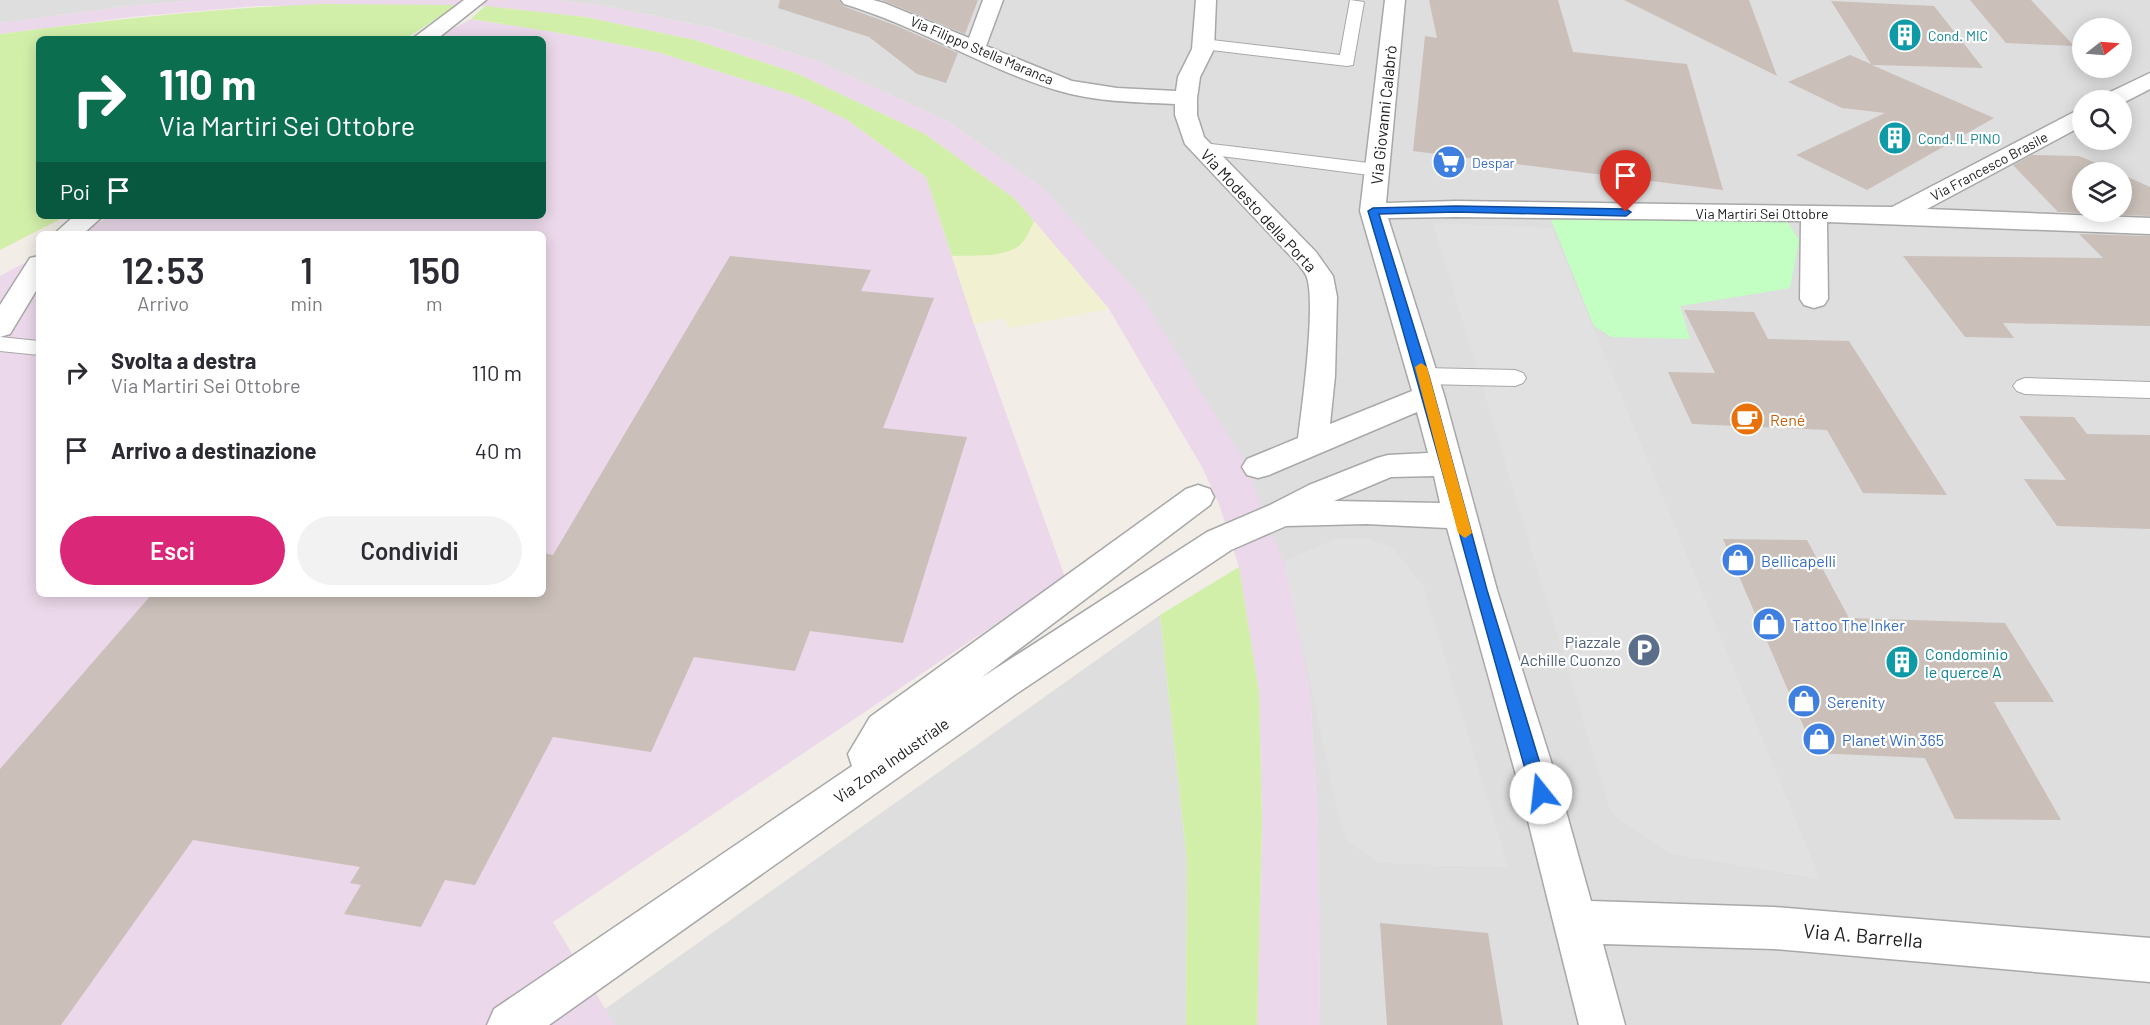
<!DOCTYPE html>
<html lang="it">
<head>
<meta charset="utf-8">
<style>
	:root { --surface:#fff; --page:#f2f2f3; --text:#2b2b33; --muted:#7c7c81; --accent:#db2777 }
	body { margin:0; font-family:Barlow,sans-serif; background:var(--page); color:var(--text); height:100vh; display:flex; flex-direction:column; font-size:22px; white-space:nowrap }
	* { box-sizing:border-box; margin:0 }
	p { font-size:20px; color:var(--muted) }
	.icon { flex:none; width:33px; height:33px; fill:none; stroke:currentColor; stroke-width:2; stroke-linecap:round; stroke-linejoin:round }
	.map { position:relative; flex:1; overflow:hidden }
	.details { position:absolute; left:36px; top:231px; width:510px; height:366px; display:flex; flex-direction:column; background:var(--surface); border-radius:9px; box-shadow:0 3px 15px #0003 }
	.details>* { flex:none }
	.top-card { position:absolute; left:36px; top:36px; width:510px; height:183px; border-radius:9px; box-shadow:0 3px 15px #0003; background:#0b6e4f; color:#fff; overflow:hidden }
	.needle { width:39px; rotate:73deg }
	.fabs { position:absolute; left:2072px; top:18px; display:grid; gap:12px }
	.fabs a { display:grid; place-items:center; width:60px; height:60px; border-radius:50%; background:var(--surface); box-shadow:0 3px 15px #0003; font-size:30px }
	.pin { position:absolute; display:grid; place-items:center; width:51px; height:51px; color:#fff; margin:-62px -26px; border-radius:50% 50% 50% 0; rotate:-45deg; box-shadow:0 0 6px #0007 }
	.pin .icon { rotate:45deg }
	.me { position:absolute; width:66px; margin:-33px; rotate:344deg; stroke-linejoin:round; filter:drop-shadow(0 0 4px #0008) }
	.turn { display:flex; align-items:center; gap:21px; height:126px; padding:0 24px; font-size:27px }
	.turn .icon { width:78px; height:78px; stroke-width:2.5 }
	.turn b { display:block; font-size:42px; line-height:51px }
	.then { display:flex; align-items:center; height:57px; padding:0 24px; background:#0003; gap:12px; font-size:22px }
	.eta { display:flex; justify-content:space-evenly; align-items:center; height:102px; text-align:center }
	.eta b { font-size:36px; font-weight:600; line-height:42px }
	.action { display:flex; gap:12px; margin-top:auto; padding:12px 24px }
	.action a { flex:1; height:69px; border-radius:36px; background:var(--accent); color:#fff; font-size:24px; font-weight:600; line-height:69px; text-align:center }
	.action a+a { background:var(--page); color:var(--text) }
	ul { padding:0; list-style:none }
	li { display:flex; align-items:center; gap:18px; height:78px; padding:0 24px }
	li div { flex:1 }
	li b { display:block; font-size:22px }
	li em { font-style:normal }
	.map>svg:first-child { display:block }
	.residential { fill:#dfdede; fill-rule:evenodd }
	.industrial { fill:#ebd8ea }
	.farmland { fill:#f1f1d1 }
	.grass { fill:#d2efaa }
	.park { fill:#c3fec2 }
	.parking { fill:#e1e1e1 }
	.building { fill:#cabfb9 }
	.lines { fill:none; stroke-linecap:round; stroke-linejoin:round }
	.lane-casing { stroke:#a8a8a8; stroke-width:2 }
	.street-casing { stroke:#a8a8a8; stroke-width:3 }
	.lane { fill:#fff; fill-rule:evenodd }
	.street { fill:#fff; fill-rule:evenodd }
	.route { fill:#1a73e8; stroke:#114b97; stroke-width:1.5 }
	.slow { fill:#f59e0b }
	.labels { text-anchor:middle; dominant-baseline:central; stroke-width:4.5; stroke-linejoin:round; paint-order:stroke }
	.far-culture-label { font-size:14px; fill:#0d838f; stroke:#fff; text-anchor:start }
	.far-street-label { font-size:14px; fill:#212121; stroke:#fff }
	.far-shop-label { font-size:14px; fill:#366cbe; stroke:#fff; text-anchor:start }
	.street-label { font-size:16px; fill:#212121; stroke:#fff }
	.food-label { font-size:16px; fill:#c56008; stroke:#fff; text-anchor:start }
	.shop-label { font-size:16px; fill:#366cbe; stroke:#fff; text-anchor:start }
	.service-label { font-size:16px; fill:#4e5e75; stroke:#fff; text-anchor:end }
	.culture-label { font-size:16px; fill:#0d838f; stroke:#fff; text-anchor:start }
	.near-street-label { font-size:20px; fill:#212121; stroke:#fff }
</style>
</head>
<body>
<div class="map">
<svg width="2150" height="1025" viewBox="0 0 2150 1025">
	<rect width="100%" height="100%" fill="#f2ede7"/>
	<!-- residential -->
	<g class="residential">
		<path d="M0,0H196L138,5L0,23Z"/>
		<path d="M554,0H2150V1025H1320L1318,828L1310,693L1285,566L1044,189L949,122L817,61L713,28L600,5ZM2082,28H2121V68H2082ZM2082,100H2121V140H2082ZM2082,172H2121V212H2082Z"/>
		<path d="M1160,615L1187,860L1186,1025H615L605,1009Z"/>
	</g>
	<!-- industrial -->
	<g class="industrial">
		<path d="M196,0H554L600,5L712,28L817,61L949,122L1044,189L1143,299L1242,457L1285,566L1310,693L1318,828L1320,1025H1257L1262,822L1259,692L1239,567L1219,504L1202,467L1109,309L1015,199L925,134L796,73L695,40L585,17L471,5L256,6L131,17L0,34V23L138,5Z"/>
		<path d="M471,19L572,35L657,52L797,96L846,119L926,177L976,330L1065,577L553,922L615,1025H0V276L39,255V594H543V234H77L111,216H543V39H434Z"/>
	</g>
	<!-- farmland -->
	<path class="farmland" d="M1034,221L1109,309L1009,328L1005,318L974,324L952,256L996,254L1028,235Z"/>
	<!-- grass -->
	<g class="grass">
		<path d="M330,4L458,5L405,39H39V216H66L0,250V34C110,20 219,7 330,4Z"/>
		<path d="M485,6L585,17L695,40L796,73L925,134L1015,199L1034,221C1030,230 1026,240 1019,246C1001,258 972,255 952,256L926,177L846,119L797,96L657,52L572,35L471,19Z"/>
		<path d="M1239,567L1259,692L1262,822L1257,1025H1186L1187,860L1160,615Z"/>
	</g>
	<!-- park -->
	<path class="park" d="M1550,217L1785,218L1799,240L1790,288L1680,306L1690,339L1611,337L1594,326Z"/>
	<!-- parking -->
	<g class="parking">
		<path d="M1433,223L1552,228L1820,879L1669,853L1611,813Z"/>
		<path d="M1336,539H1369L1394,549L1423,585L1508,867L1380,863L1347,842L1339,818L1284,561Z"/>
	</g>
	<!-- building -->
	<g class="building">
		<path d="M780,0H839L843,6L897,26L958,53L946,83L917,74L869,37L778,8Z"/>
		<path d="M882,0H978L965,34Z"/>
		<path d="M1429,0H1558L1573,52L1687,64L1723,190L1413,151L1425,36L1437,38Z"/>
		<path d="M1624,0H1749L1777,76Z"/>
		<path d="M1970,0H2031L2074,46L2006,43Z"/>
		<path d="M1831,1L1934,6L1983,68L1872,65L1994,118L1867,190L1796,155L1885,113L1842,108L1788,82L1850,55L1871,64Z"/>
		<path d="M2032,155L2079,156L2117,172H2082V212H2121V174L2150,187V216L2058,212L2013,165Z"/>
		<path d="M2079,234L2150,236V326L2003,323L2014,338L1965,337L1903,256L2103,258Z"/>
		<path d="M730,256L871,270L861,291L934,298L883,428L967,437L903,643L810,631L795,671L694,657L651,752L553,737L475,885L445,880L421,927L344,914L361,885L350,883L360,867L193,840L61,1025H0V769L152,594H543V553L553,555Z"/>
		<path d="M1684,310L1754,312L1768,339L1849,341L1947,495L1863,493L1827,430L1692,424L1668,372L1715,373Z"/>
		<path d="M2019,416L2074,417L2087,434L2150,435V529L2057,526L2024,479L2066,480Z"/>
		<path d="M1723,539L1807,540L1849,618L2005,623L2054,702H1994L2061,820L1955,819L1925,758L1815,753Z"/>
		<path d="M1380,923L1488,933L1503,1025H1387Z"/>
	</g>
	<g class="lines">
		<!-- lane casing -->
		<g class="lane-casing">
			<g id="lane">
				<path d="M1350,0L1364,2L1353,65L1347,66L1203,49L1195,44L1203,39L1340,55Z"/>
				<path d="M1203,143L1377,164L1384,166L1386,170L1384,174L1377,176L1197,153L1194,149L1197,145Z"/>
				<path d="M0,337L39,341V355L0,351Z"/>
				<path d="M1423,368L1515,370L1523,373L1526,378L1523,383L1515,386L1423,384L1415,381L1412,376L1415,371Z"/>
				<path d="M2025,378L2150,382V398L2025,394L2017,391L2013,386L2017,381Z"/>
			</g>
		</g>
		<!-- street casing -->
		<g class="street-casing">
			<g id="street">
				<path d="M464,0H486L437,39H412Z"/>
				<path d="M841,0H873L884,3L969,38L983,0H1003L986,46L1072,81L1117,88L1176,91L1178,77L1192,49L1196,0H1216L1214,49L1200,77L1197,98V115L1204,137L1316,252L1333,276L1337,297L1335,376L1330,424L1412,391L1360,211L1385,0H1405L1386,203L1456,201L1892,207L2074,112L2082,110V126L1927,209L2150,218V234L1827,222L1828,299L1824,305L1814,308L1804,305L1800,299L1801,221L1456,217L1388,218L1444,395L1497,590L1561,793L1591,901L1774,907L2150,938V982L1774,949L1603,944L1625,1025H1579L1521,793L1447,528L1366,524L1286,526L1231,550L1016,694L549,1025H487L494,1009L852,766L848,754L870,717L1186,489L1198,485L1210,489L1214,497L1210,505L981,678L1207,532L1270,505L1309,485L1377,458L1388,455L1428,453L1417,412L1269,475L1258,478L1247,475L1242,467L1247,459L1298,438C1302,408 1317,298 1306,275C1304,271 1300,267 1298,264L1185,144L1175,115V104C1135,102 1095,102 1056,90C983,68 918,26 844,4ZM1434,476L1440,503L1334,501L1391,477Z"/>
				<path d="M2150,73V89L2121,104V100H2101L2104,95Z"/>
				<path d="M74,216H103L83,234H54Z"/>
				<path d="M39,256V286L10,334L0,337V305L30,258Z"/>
			</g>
		</g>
		<!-- lane -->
		<use href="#lane" class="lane"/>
		<!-- street -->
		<use href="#street" class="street"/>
	</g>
	<!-- route -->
	<path class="route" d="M1456,206L1626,209L1631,212L1626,216L1456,212L1379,214L1429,376L1487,590L1549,793L1547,798L1541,800L1535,798L1532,793C1476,599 1426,404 1368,211L1373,208Z"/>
	<!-- slow -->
	<path class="slow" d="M1421,363L1427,367L1472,533L1465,538L1458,533L1415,367Z"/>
	<!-- icons -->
	<defs>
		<g id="building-disc" transform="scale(1.725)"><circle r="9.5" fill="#0f9aa8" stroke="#fff"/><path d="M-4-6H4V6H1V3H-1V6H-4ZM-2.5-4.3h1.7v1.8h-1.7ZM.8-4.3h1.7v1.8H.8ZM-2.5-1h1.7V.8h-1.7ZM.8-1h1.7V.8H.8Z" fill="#fff"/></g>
		<g id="supermarket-disc" transform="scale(1.725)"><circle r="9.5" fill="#3f7fe0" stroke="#fff"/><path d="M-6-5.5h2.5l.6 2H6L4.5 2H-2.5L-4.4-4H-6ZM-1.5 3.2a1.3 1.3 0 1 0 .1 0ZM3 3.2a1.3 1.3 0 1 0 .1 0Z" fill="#fff"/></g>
		<g id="cafe-disc" transform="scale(1.725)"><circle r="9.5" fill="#e8710a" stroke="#fff"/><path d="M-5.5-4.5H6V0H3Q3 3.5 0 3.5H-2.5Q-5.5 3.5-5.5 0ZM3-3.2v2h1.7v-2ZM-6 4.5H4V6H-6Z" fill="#fff"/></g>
		<g id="shop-disc" transform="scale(1.725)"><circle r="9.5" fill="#3f7fe0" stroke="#fff"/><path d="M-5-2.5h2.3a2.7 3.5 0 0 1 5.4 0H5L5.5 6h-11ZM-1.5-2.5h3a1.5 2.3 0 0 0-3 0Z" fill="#fff"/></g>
		<g id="parking-disc" transform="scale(1.725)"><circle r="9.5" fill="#5c6f8a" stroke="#fff"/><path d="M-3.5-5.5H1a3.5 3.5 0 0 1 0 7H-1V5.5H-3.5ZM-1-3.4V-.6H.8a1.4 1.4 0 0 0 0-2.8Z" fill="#fff"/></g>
	</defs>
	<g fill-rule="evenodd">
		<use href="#building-disc" x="1905" y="35"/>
		<use href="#building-disc" x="1895" y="138"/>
		<use href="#supermarket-disc" x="1449" y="162"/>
		<use href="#cafe-disc" x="1747" y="419"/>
		<use href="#shop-disc" x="1738" y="560"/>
		<use href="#shop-disc" x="1769" y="624"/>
		<use href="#parking-disc" x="1644" y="650"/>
		<use href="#building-disc" x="1902" y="662"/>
		<use href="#shop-disc" x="1804" y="701"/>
		<use href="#shop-disc" x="1819" y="739"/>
	</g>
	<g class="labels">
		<!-- far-culture labels -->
		<g class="far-culture-label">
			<text x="1928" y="35">Cond. MIC</text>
			<text x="1918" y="138">Cond. IL PINO</text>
		</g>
		<!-- far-street labels -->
		<g class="far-street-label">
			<text transform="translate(982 50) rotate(23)">Via Filippo Stella Maranca</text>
			<text transform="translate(1989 166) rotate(-28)">Via Francesco Brasile</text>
			<text x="1762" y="213">Via Martiri Sei Ottobre</text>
		</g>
		<!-- far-shop labels -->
		<g class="far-shop-label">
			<text x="1472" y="162">Despar</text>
		</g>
		<!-- street labels -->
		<g class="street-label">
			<text transform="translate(1383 115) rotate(-84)">Via Giovanni Calabrò</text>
			<text transform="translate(1259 210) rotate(47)">Via Modesto della Porta</text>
			<text transform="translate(891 760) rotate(-35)">Via Zona Industriale</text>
		</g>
		<!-- food labels -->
		<g class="food-label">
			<text x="1770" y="419">René</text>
		</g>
		<!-- shop labels -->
		<g class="shop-label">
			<text x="1761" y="560">Bellicapelli</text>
			<text x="1792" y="624">Tattoo The Inker</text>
			<text x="1827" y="701">Serenity</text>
			<text x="1842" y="739">Planet Win 365</text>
		</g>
		<!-- service labels -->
		<g class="service-label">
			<text x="1621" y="641">Piazzale<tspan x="1621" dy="18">Achille Cuonzo</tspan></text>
		</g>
		<!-- culture labels -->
		<g class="culture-label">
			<text x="1925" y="653">Condominio<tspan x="1925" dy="18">le querce A</tspan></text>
		</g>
		<!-- near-street labels -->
		<g class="near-street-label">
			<text transform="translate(1863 935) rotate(5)">Via A. Barrella</text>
		</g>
	</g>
</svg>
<div class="fabs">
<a><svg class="needle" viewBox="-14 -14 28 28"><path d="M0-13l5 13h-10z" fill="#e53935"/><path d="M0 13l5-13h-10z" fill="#7c7c81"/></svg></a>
<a><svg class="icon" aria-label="search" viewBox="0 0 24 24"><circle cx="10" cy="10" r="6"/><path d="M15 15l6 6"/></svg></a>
<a><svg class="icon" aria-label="layers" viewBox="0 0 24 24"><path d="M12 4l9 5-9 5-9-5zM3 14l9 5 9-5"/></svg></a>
</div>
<div class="pin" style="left:1626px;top:212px;background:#d93025"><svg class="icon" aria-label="arrive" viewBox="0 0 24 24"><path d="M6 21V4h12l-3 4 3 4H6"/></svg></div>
<svg class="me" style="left:1541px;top:793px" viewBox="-20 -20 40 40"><circle r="19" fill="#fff"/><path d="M0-13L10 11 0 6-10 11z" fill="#1a73e8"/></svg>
<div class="top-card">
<div class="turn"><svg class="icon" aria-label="right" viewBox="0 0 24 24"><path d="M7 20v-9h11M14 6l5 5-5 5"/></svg><div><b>110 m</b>Via Martiri Sei Ottobre</div></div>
<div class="then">Poi<svg class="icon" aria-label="arrive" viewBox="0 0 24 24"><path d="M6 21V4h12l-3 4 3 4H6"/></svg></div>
</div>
<section class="details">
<div class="eta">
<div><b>12:53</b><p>Arrivo</p></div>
<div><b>1</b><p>min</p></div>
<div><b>150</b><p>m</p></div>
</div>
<ul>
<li><svg class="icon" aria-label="right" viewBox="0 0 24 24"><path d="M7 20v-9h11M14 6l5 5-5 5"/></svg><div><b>Svolta a destra</b><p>Via Martiri Sei Ottobre</p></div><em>110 m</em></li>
<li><svg class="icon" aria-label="arrive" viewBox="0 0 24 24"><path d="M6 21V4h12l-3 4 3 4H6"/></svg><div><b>Arrivo a destinazione</b></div><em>40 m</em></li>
</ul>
<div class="action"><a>Esci</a><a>Condividi</a></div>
</section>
</div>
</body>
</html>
